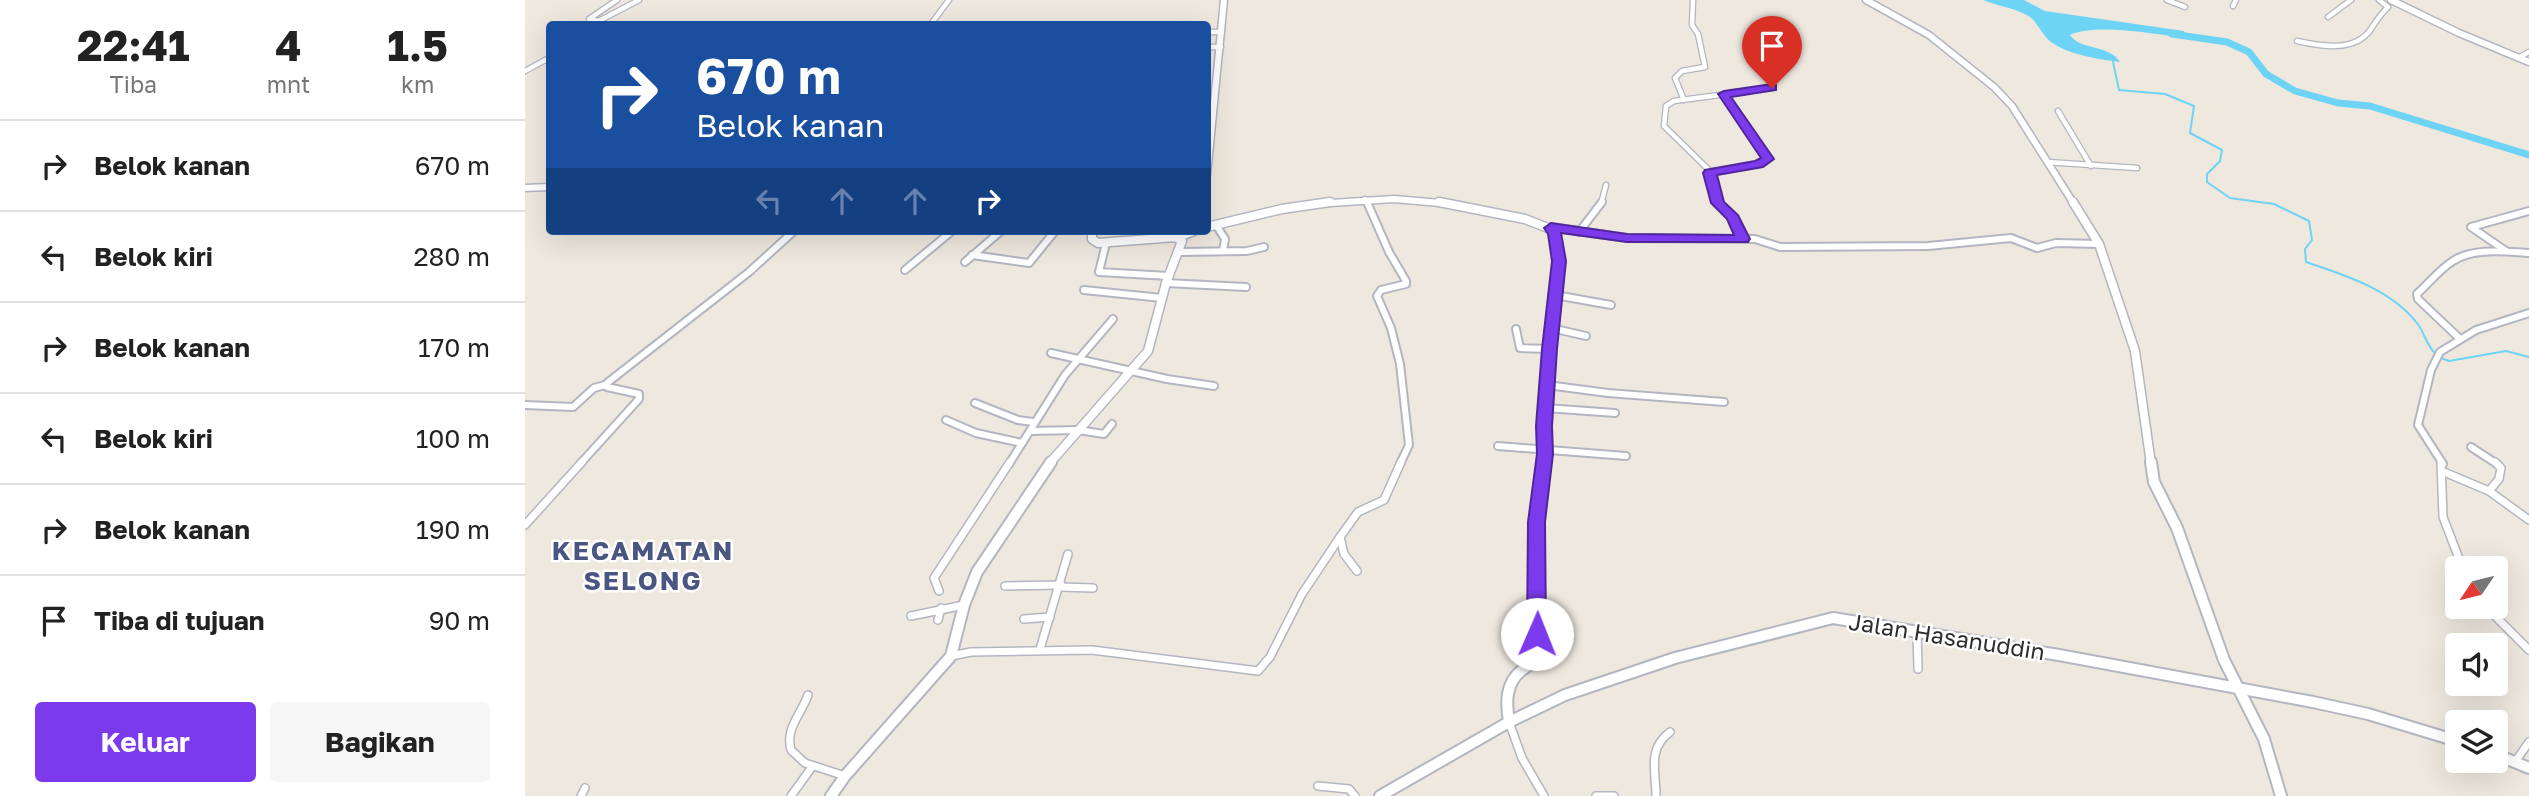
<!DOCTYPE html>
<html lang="id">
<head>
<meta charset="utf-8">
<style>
	:root { --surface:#fff; --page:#f6f6f6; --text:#222; --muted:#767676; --line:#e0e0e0; --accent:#7c3aed }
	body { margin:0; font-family:"Golos Text",sans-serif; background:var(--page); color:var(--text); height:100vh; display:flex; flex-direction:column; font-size:26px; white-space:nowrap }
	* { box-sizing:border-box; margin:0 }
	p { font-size:23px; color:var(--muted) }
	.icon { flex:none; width:38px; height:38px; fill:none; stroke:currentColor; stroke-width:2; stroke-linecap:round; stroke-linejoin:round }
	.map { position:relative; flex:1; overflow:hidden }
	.details { display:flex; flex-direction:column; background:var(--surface); width:525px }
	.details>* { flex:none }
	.top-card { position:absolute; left:21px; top:21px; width:665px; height:214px; border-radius:7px; box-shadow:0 7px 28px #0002; background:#1a4fa0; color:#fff; overflow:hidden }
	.needle { width:46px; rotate:235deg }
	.fabs { position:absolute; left:1920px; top:556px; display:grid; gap:14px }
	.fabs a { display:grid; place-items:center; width:63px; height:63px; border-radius:7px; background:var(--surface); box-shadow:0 7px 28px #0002; font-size:35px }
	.pin { position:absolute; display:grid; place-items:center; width:60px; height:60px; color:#fff; margin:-72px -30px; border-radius:50% 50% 50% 0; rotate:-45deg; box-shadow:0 0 7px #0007 }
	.pin .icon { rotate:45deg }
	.me { position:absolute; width:77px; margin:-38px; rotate:1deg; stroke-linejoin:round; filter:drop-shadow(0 0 5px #0008) }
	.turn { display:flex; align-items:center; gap:24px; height:147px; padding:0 35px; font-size:32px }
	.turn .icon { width:91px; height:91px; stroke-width:2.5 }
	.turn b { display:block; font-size:49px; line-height:60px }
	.lanes { display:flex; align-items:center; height:66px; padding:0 35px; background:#0003; justify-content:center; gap:35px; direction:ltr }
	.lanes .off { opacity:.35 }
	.eta { display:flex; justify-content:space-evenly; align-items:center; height:119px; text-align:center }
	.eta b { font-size:42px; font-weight:700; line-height:49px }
	.primary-button { display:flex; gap:14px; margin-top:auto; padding:14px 35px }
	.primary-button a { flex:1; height:80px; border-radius:7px; background:var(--accent); color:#fff; font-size:28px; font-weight:700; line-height:80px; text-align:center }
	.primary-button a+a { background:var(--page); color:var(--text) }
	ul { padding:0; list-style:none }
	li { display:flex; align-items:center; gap:21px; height:91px; padding:0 35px; border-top:2px solid var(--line) }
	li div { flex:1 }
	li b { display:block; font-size:26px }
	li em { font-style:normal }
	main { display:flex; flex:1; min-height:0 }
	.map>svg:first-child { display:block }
	.water { fill:#6dd4f5 }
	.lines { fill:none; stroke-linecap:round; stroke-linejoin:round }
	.stream { stroke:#6dd4f5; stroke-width:2 }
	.river { stroke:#6dd4f5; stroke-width:7 }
	.street-far2-casing { stroke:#b3b6c1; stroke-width:7 }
	.street-far1-casing { stroke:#b3b6c1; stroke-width:10 }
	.street-casing { stroke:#b3b6c1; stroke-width:10 }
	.secondary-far2-casing { stroke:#b3b6c1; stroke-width:9 }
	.secondary-far1-casing { stroke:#b3b6c1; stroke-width:11 }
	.secondary-casing { stroke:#b3b6c1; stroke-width:14 }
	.street-far2 { stroke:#fff; stroke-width:4.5 }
	.street-far1 { stroke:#fff; stroke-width:6 }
	.street { stroke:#fff; stroke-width:7 }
	.secondary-far2 { stroke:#fff; stroke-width:6 }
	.secondary-far1 { stroke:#fff; stroke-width:8 }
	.secondary { stroke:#fff; stroke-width:10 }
	.route { fill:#7c3aed; stroke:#51269a; stroke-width:2 }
	.labels { text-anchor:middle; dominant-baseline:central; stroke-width:5; stroke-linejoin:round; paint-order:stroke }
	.near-street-label { font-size:23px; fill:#2d2d2d; stroke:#fff }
	.district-label { font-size:26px; font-weight:bold; letter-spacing:2px; fill:#4a5581; stroke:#fff }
</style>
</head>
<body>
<main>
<section class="details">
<div class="eta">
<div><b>22:41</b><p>Tiba</p></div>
<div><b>4</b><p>mnt</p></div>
<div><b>1.5</b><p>km</p></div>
</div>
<ul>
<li><svg class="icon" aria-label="right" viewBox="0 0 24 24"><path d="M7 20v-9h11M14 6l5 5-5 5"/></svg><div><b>Belok kanan</b></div><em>670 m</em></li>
<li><svg class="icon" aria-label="left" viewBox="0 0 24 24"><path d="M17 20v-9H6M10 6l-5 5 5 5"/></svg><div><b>Belok kiri</b></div><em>280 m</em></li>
<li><svg class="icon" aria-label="right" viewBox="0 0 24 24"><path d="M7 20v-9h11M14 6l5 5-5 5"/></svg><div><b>Belok kanan</b></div><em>170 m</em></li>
<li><svg class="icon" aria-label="left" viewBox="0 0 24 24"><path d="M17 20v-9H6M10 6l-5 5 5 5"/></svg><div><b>Belok kiri</b></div><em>100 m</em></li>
<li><svg class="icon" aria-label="right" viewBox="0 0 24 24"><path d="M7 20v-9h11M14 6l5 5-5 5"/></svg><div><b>Belok kanan</b></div><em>190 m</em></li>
<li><svg class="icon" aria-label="arrive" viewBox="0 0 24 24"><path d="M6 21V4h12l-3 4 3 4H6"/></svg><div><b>Tiba di tujuan</b></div><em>90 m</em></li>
</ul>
<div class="primary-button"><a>Keluar</a><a>Bagikan</a></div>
</section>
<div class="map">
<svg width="2004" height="796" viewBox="0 0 2004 796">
	<rect width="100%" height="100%" fill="#efe8df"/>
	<!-- water -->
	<path class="water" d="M1458,0H1499L1520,11L1659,31V38C1630,34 1570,23 1545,35C1556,51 1584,44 1595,62C1573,59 1544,55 1526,42C1517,35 1513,23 1505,17C1492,8 1472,6 1458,0Z"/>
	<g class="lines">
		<!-- stream -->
		<g class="stream">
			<path d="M1588,62L1594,90L1640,94L1669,106L1665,133L1697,150L1695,161L1682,174V182L1705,198L1749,204L1784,221L1787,240L1780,249L1781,262C1820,275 1865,289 1892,323C1900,333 1901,346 1912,355"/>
			<path d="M1916,358L1924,361L1981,351L2004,357"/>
		</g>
		<!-- river -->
		<path class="river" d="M1647,34L1702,42L1724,52L1741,74L1770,91L1813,103L1845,106L2004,155"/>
		<!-- street-far2 casing -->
		<g class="street-far2-casing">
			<g id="street-far2">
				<path d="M1642,0L1660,7"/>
				<path d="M1708,6L1711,0"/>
				<path d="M1803,17L1826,0"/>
				<path d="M73,21L64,19L92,0"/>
				<path d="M68,24L114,0"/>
				<path d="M406,24L424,0"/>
				<path d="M682,32H697"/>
				<path d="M1772,41C1795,46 1830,53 1846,29C1851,21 1856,14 1863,7L1854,0"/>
				<path d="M682,47H696"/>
				<path d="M1993,58L2004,52"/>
				<path d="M0,71L24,58"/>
				<path d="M1159,100L1150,78L1157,71L1180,67L1173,34L1167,25L1168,0"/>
				<path d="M1533,111L1566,166"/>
				<path d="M1522,162L1612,168"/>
				<path d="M1185,173L1234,164L1243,159L1199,95"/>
				<path d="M840,199L842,204"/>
				<path d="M1076,204L1081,185"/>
				<path d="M1193,204L1183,169L1139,126L1141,106L1149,101L1247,88"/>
			</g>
		</g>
		<!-- street-far1 casing -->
		<g class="street-far1-casing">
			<g id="street-far1">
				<path d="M842,202L864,252L881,281V284L856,290L852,296L866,328L875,364L884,445L875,464"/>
				<path d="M1192,202L1208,218L1218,239"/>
				<path d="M691,225L700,239L698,251"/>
				<path d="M1026,227L1102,238L1230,239L1255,247L1403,246L1486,238L1512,248L1531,243L1574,244"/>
				<path d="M1054,232L1077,202"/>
				<path d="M581,243L574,272L643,276"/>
				<path d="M1981,251L1946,227L2004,211"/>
				<path d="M655,252L722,251L739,247"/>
				<path d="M447,255L504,263L530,231"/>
				<path d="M440,262L476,231"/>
				<path d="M380,270L427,231"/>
				<path d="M641,283L721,287"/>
				<path d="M559,290L637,298"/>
				<path d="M1030,295L1086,305"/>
				<path d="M1026,328L1061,336"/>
				<path d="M991,329L995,348L1024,349"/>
				<path d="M1934,338L1893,299L1892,294C1904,283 1915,269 1928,261C1948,247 1982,252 2004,253"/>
				<path d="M526,353L642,379L689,386"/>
				<path d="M1022,385L1083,393L1199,402"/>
				<path d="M450,403L493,420L508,422"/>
				<path d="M0,405L48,407L69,388L80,385"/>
				<path d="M1021,408L1090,413"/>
				<path d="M421,420L451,433L497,443"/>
				<path d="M505,431L553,430L579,434L587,424"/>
				<path d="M973,446L1101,456"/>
				<path d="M1946,447L1972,464"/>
				<path d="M55,464L114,399V394L82,387V383L224,272L269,231"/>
				<path d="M484,464L540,375L588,319"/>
				<path d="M1918,464L1893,425L1906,370L1915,352L1951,330L2004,313"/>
			</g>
		</g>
		<!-- street casing -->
		<g class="street-casing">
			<g id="street">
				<path d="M1916,462L1918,517L1938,569"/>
				<path d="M1919,472L1964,491L2004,520"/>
				<path d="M1964,491L1974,479L1976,468L1970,462"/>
				<path d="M0,525L57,462"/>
				<path d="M832,571L819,554L815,537L833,512L859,500L876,462"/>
				<path d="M480,586L536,585"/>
				<path d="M535,587L568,588"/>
				<path d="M414,591L409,578L485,462"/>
				<path d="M1961,607L2004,650"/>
				<path d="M386,616L439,605"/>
				<path d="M499,619L525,617"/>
				<path d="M413,620L416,608"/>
				<path d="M1392,632L1393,669"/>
				<path d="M515,649L543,554"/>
				<path d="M426,656L446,652L567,650L733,671L745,657L777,594L815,537"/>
				<path d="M283,695C276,715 260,728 266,750L280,763L320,776"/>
				<path d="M984,722L997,758L1019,796"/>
				<path d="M1990,762L2004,742"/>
				<path d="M793,786L824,789L830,796"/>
				<path d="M56,796L60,788"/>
				<path d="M266,796L287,767"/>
				<path d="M1071,796H1089"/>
				<path d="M1131,796C1131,771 1122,749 1145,732"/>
			</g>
		</g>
		<!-- secondary-far2 casing -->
		<g class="secondary-far2-casing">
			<g id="secondary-far2">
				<path d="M1341,0L1404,35L1469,87L1487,106L1549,204"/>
				<path d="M1866,0L1934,33L2004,62"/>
				<path d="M682,175L699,0"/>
				<path d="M0,188L24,187"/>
				<path d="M789,204L869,199L927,204"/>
			</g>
		</g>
		<!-- secondary-far1 casing -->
		<g class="secondary-far1-casing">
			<g id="secondary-far1">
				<path d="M914,202L1000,219L1028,230L1034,262L1023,367L1019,464"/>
				<path d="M1548,202L1574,244L1610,351L1626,464"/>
				<path d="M682,227L757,209L805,202"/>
				<path d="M653,237L669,231"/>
				<path d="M524,464L623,351L641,283L657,241L650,237L573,243L567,239V231"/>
			</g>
		</g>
		<!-- secondary casing -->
		<g class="secondary-casing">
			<g id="secondary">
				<path d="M1626,462L1629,482L1652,528L1699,660L1739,739L1756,796"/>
				<path d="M984,722C981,703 980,683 997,670C1004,665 1009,663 1011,654L1012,522L1019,462"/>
				<path d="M1970,754L2004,768"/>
				<path d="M306,796L320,776L426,656L439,605L452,572L526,462"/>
				<path d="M855,796L984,722L1040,695L1150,658L1308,618L1534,655L1788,702L1843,714L1932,741"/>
			</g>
		</g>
		<!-- street-far2 -->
		<use href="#street-far2" class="street-far2"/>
		<!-- street-far1 -->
		<use href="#street-far1" class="street-far1"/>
		<!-- street -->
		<use href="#street" class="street"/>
		<!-- secondary-far2 -->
		<use href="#secondary-far2" class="secondary-far2"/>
		<!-- secondary-far1 -->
		<use href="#secondary-far1" class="secondary-far1"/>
		<!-- secondary -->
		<use href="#secondary" class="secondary"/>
	</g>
	<!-- route -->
	<path class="route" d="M1247,84L1251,85V90L1206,97L1249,159L1238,167L1192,175L1199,202L1213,215L1225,239L1223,242H1102L1036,233L1041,261L1032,349L1027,426L1028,454L1020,522L1021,634L1019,640L1012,642L1005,640L1002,634L1003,522L1012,454L1011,426L1017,349L1027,261L1023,234L1019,228L1026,223L1102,234L1209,235L1202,219L1186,203L1178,173L1180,170L1230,161L1236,158L1193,94L1199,91Z"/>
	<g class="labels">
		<!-- near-street labels -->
		<g class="near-street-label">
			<text transform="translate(1422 636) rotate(9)">Jalan Hasanuddin</text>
		</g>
		<!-- district labels -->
		<g class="district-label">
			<text x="118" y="550">KECAMATAN<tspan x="118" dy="30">SELONG</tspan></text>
		</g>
	</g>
</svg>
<div class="fabs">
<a><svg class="needle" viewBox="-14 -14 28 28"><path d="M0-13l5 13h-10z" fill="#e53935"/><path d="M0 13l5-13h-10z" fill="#767676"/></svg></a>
<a><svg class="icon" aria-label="sound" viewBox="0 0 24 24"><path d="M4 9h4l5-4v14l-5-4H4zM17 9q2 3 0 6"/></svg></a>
<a><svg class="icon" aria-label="layers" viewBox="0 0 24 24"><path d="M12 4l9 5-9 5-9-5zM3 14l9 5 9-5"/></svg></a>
</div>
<div class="pin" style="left:1247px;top:88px;background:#d93025"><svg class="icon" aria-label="arrive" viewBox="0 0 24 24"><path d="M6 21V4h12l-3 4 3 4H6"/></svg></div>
<svg class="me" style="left:1012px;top:634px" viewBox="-20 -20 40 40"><circle r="19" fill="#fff"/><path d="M0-13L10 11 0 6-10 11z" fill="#7c3aed"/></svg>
<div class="top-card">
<div class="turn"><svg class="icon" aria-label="right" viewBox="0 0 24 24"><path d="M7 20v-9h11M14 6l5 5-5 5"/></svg><div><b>670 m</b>Belok kanan</div></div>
<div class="lanes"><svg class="icon off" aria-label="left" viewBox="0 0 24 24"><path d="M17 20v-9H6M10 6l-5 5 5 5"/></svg><svg class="icon off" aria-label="ahead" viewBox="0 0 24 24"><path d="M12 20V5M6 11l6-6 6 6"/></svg><svg class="icon off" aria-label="ahead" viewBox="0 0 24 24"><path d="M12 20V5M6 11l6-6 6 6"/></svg><svg class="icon" aria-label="right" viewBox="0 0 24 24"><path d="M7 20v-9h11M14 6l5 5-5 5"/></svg></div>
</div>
</div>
</main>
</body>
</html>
